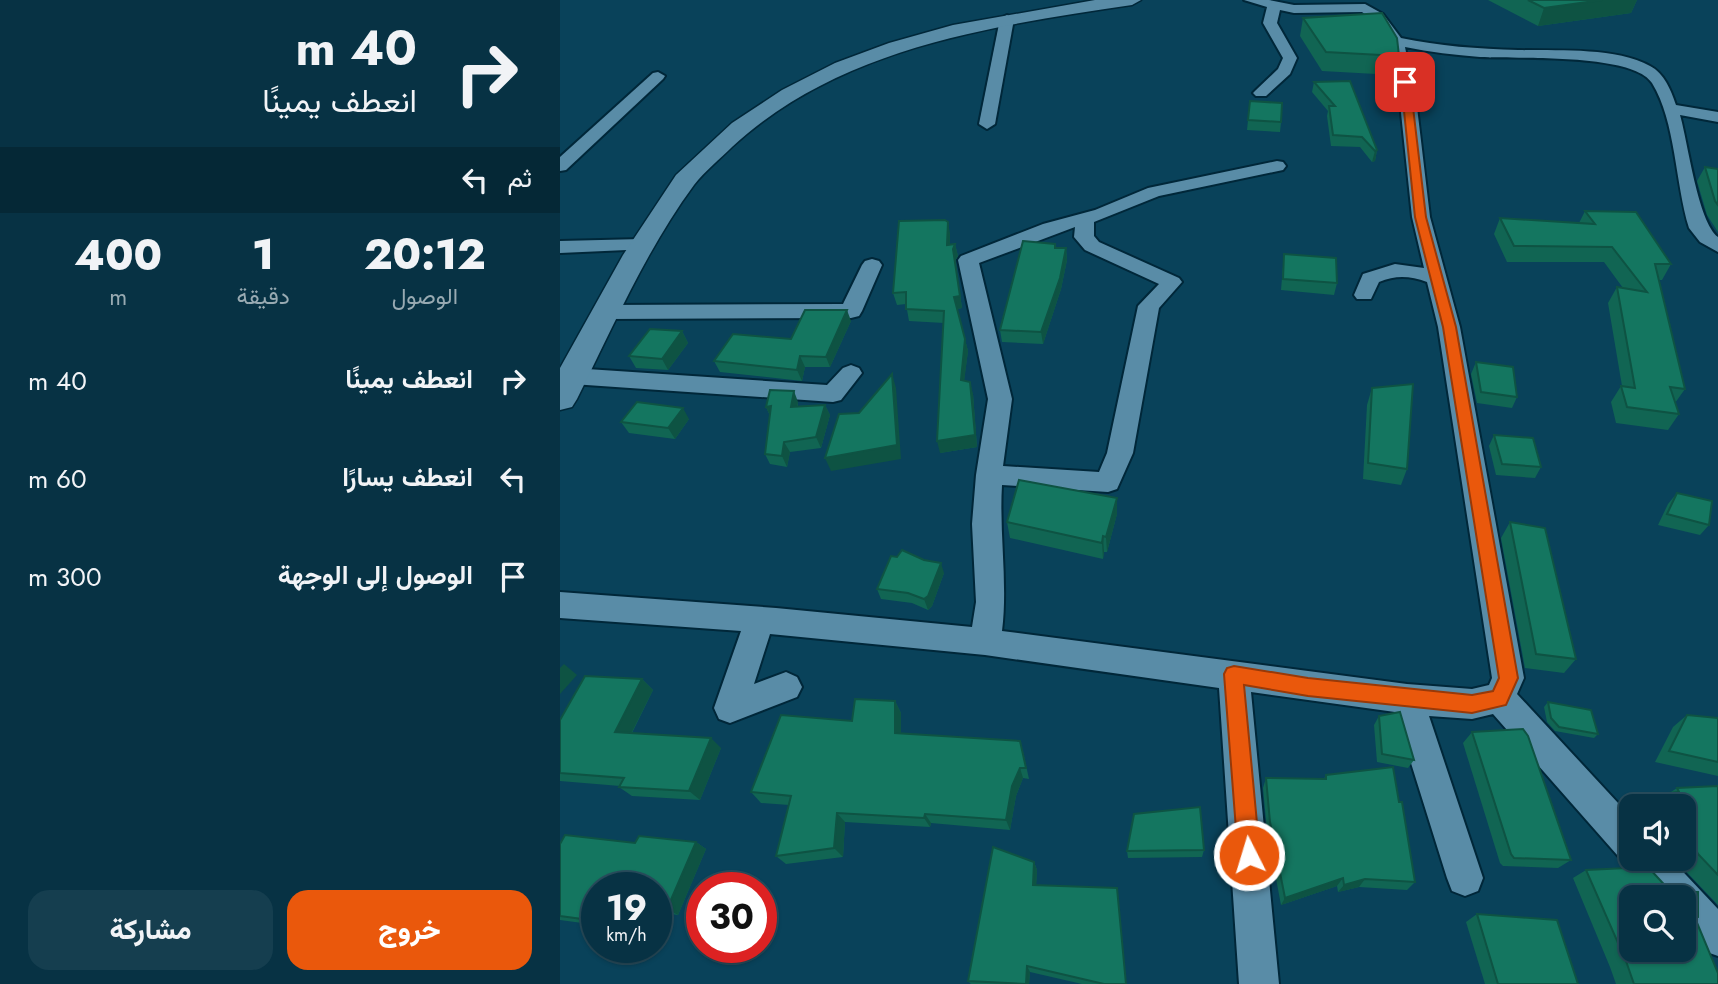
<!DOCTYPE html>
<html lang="ar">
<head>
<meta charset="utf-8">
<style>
	:root { --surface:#073244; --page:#153e4f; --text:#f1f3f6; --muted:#98aab2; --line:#284d5d; --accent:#ea580c }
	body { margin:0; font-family:Jost,Vazirmatn,sans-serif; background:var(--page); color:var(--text); direction:rtl; height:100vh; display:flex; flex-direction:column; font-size:26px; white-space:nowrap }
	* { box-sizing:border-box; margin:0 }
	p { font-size:23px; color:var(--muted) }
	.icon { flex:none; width:38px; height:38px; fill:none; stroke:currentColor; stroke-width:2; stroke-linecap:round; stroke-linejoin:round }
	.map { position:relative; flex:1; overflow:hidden; direction:ltr }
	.side { display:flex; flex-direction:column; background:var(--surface); width:560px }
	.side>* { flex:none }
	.hud { background:#073244; color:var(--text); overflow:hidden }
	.tools { position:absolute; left:1059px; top:794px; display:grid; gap:14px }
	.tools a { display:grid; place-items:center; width:77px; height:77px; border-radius:14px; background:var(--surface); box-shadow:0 2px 5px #0004,0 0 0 2px var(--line); font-size:35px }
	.speed { position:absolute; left:21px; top:872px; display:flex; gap:14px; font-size:35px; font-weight:700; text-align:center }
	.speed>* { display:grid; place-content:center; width:91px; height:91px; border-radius:50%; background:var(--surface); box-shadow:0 2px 5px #0004,0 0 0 2px var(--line); line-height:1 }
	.speed small { font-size:18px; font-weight:400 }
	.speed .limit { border:10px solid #d22; background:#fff; color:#111 }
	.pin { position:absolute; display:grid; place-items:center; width:60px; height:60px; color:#fff; margin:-30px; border-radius:14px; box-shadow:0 4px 10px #0006 }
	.me { position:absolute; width:77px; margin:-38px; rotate:355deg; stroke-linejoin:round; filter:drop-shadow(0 0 5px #0008) }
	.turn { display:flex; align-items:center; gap:24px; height:147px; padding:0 28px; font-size:32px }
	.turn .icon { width:91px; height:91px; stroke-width:2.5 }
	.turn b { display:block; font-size:49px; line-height:60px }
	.then { display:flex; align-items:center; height:66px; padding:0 28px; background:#0003; gap:14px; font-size:26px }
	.eta { display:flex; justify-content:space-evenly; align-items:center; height:119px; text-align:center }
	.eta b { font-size:42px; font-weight:800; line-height:49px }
	.button { display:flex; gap:14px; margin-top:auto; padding:14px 28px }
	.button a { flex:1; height:80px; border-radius:21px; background:var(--accent); color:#fff; font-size:28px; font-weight:800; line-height:80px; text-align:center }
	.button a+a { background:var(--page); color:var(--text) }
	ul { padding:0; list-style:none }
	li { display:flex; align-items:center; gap:21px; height:98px; padding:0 28px }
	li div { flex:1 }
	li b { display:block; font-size:26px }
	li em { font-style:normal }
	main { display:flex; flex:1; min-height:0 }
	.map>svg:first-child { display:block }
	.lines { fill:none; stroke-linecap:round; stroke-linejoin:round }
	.street-casing { stroke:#002739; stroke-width:4 }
	.secondary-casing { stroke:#002739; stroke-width:3 }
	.street { fill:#598ca7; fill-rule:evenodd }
	.secondary { fill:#598ca7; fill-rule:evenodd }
	.wall { fill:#116553 }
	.shaded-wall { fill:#0e5343 }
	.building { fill:#147660; stroke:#0e5343; stroke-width:2; fill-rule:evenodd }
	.route { fill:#ea580c; stroke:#983908; stroke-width:2 }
</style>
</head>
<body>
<main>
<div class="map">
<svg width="1158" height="984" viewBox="0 0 1158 984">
	<rect width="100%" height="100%" fill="#09425a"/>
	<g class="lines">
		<!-- street casing -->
		<g class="street-casing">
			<g id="street">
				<path d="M684,0H709L734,5L805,4L823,14L841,38C879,46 918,49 958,50C997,51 1055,47 1090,66C1104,73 1111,90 1116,105L1158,112V122L1120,115C1128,143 1138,222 1158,237V252L1140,242L1129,228C1115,183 1116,122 1092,83C1073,53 956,59 920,57C895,55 870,52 845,47L857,107L870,217L900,327L964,678L957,694L1071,817V859H1111L1158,909V956L1144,951L1124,927V898H1097L1073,872L1068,860L1058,856L933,714L912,719L869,716L923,878L918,891L905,896L892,891L887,878L835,712L691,692L719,984H679L659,688L425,655L210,634L194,684L226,672L237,677L242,687L237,697L170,723L159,719L154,708L181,631L0,618V592L216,608L412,627L416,602L412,524L416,475L428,399L398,260L401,256L483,224L535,210L588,188L717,161L723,162L726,166L723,170L599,196L534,222V236L539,242L619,278L622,282L599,308L573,453L557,489L548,492L442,485C439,534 448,583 442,631L847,684L912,689L929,685L932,678L878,327L867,282C850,276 836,275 819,282L811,299H797L794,295L803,274L835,264L864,268L852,217L835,56L829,41L813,20L802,12L734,13L720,10L717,23L737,58L730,74L706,96H696L693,93L696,90L718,69L723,58L703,23L707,7ZM515,227L514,237L525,250L599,284L578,306L547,453L539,472L443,466L452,399L419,263Z"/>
				<path d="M447,15L454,19L435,124L427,129L419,124L440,19Z"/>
				<path d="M98,72L105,76L103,79L6,170L0,171V157L93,73Z"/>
				<path d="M82,239L89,241L92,245L89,249L0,253V241Z"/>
				<path d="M312,259L319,261L322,265L302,311L299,316L291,318L46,319L38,317L35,312L38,307L46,305L283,304L302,265L305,261Z"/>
				<path d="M291,365L299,368L302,373L281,400L273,402L12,384L4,381L0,376L4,371L12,368L267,385L283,368Z"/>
			</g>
		</g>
		<!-- secondary casing -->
		<g class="secondary-casing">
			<path id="secondary" d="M535,0H581L572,5C432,26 280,47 172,147C160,159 145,171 134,185C86,250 53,327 17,399L12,407L0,410V368L63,255L116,175L172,123L222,90L275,63L329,43L393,25Z"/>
		</g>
		<!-- street -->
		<use href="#street" class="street"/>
		<!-- secondary -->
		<use href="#secondary" class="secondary"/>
	</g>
	<!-- wall -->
	<g class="wall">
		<path d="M928,0H1077L1071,13L978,26Z"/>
		<path d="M743,18L839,56L834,75L762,71L740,36Z"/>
		<path d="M754,82L817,150L815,161L812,162L800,147L771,146L767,116L768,111L752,92Z"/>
		<path d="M690,101L721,122L720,132L687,130Z"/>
		<path d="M1145,167L1158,169V232L1147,215L1137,181Z"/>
		<path d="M1025,211L1111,264L1102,280H1098L1125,389L1115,403L1119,414L1108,430L1056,423L1051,402L1061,386H1062L1048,303L1057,287L1063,288L1044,262H947L934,234L940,218L1019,223Z"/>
		<path d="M390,233V245L395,244L398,256L395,261L402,308L397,309L408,351L404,380L413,394L417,447L380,453L384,323L349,321L346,304L337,305L333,293Z"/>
		<path d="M496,248H506L507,260L501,289L483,344L442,342L440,330Z"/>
		<path d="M724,254L777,283L774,295L721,290Z"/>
		<path d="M291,321L270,367H245L242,381L160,372L154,361Z"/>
		<path d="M122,331L128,343L108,370L76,368L69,356Z"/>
		<path d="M916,362L957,397L952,408L917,403L911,374Z"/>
		<path d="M812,388L847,469L841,485L803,479L807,405Z"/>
		<path d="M238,402V406L265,405L270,415L261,448L230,452L227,467L210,464L205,454L210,416L206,407Z"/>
		<path d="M129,419L115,439L69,433L61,422Z"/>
		<path d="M934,435L981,467L975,478L936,475L929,446Z"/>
		<path d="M1117,493L1149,525L1140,535L1098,525L1108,504Z"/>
		<path d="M557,498V514L547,552H544L543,559L450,538L447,522Z"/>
		<path d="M950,522L1016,659L1004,673L965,668L941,538Z"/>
		<path d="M384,573L372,606L368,610L352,603L321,599L317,589Z"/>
		<path d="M82,679L93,690L72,733L161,748L140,800L72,796L59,787L60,786L0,781V720Z"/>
		<path d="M335,701L341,713V734L463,752L469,779L463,778L456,796L450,830L371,823L370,827L285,822L283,857L226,864L216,856L229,805L201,803L191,792L292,721Z"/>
		<path d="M988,702L1038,734L1034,738L995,731L987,722L984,707Z"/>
		<path d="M1127,715L1158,718V776L1095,762L1113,727Z"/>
		<path d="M819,716L854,760L848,768L817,762L814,725Z"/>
		<path d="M912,732L1011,860L998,868L943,866L940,863L903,743Z"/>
		<path d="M766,775L855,882L847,890L799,887L778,892L777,886L721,905L707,831L703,788L706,778L764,779Z"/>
		<path d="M1158,786V905L1119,864L1117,859H1124V807H1091L1090,804L1107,793L1111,792L1117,788Z"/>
		<path d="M136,842L146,849L118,915L96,912V887H37V925L0,920V844Z"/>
		<path d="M644,850L642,857L568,858L567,851Z"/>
		<path d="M474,862L477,870L476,885L566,984H522L470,972L469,984H411L408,981Z"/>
		<path d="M1026,870L1111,892L1138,917L1136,919L1158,984H1056L1050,967L1013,878Z"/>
		<path d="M917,914L1018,984H925L906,922Z"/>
	</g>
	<!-- shaded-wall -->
	<g class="shaded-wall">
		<path d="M1042,0H1077L1071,13L978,26L984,8Z"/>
		<path d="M817,150L815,161L812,162L815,151Z"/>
		<path d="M388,222L390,233V257L387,245Z"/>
		<path d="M395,244L398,256L395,261L402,308L397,309L394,297L393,249Z"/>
		<path d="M506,248L507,260L501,289L483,344L481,332Z"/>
		<path d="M287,310L291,321L270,367L266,357Z"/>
		<path d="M122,331L128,343L108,370L102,359Z"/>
		<path d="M405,339L408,351L403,391L401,380Z"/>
		<path d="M240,356L245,367L242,381L237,370Z"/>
		<path d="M332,374L336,388L341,459L271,471L265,458Z"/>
		<path d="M410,382L413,394L417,447L380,453L377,441Z"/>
		<path d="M234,391L238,402L236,418L231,407Z"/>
		<path d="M265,405L270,415L261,448L256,437Z"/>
		<path d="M211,406V418L206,407Z"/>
		<path d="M123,408L129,419L115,439L108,428Z"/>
		<path d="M224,442L230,452L227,467L222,456Z"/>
		<path d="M557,498V514L547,552L546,537Z"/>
		<path d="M543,536L544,552L543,559L542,543Z"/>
		<path d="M381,563L384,573L372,606L368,610L364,599Z"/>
		<path d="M4,664L17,675L0,694V668Z"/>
		<path d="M82,679L93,690L67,742L55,732Z"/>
		<path d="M335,701L341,713V745L335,733Z"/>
		<path d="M151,738L161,748L140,800L129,791Z"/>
		<path d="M460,768L463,778L456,796L450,830L446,820L452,786Z"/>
		<path d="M277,813L285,822L283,857L274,848Z"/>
		<path d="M365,814L371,823L370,827L364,818Z"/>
		<path d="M136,842L146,849L118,915L107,909Z"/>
		<path d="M474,862L477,870L476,893L473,885Z"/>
		<path d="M783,878L777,886L721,905L725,898Z"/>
		<path d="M805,879L799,887L778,892L784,885Z"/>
		<path d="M467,966L470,972L469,984H466Z"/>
	</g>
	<!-- building -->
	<g class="building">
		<path d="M968,0H1042L984,8Z"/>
		<path d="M822,13L837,38L839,56L766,52L743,18Z"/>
		<path d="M790,81L817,150L815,151L802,137L773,135L769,106H775L754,82Z"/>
		<path d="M690,101L722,103L721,122L688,120Z"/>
		<path d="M1145,167L1158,169V205L1155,201Z"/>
		<path d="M1025,211L1076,212L1111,264H1095L1125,389L1110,387L1119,414L1067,407L1061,386L1075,388L1057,287L1087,292L1052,247L954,246L940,218L1035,224Z"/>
		<path d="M385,220L388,222L387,245L395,244L393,249L400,296L394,297L405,339L401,380L410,382L415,435L377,441L384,311L346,309V292L333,293L339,221Z"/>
		<path d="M463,241L495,244V248H506L500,278L481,332L440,330Z"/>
		<path d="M724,254L776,258L777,283L723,279Z"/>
		<path d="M245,310H287L266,357L240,356L237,370L154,361L173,334L231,339Z"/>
		<path d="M90,329L122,331L102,359L69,356Z"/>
		<path d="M916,362L953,367L957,397L921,392Z"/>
		<path d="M332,374L337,445L265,458L279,414L299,413Z"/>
		<path d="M853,384L847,469L808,463L812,388Z"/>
		<path d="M210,390L234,391L231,407L265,405L256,437L224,442L222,456L205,454L211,406L206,407Z"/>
		<path d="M77,402L123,408L108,428L61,422Z"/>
		<path d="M934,435L973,438L981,467L942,464Z"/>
		<path d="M459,480L557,498L546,537L543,536L542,543L447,522Z"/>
		<path d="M1117,493L1152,501L1149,525L1107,514Z"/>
		<path d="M950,522L985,528L1016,659L976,654Z"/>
		<path d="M342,550L364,560L381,563L368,596L364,599L348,593L317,589L331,556L337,557Z"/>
		<path d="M25,676L82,679L55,732L151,738L129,791L59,787L64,778L0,773V720Z"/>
		<path d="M295,699L335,701V733L460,741L466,768H460L452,786L446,820L365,814L364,818L277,813L274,848L216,856L231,796L191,792L221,715L292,721Z"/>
		<path d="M988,702L1031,710L1038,734L999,727L991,718Z"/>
		<path d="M840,712L854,760L822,754L819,716Z"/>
		<path d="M1127,715L1158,718V762L1109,751Z"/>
		<path d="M963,729L968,736L1011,860L954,858L951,854L912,732Z"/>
		<path d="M833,767L839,802H842L855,882L805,879L784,885L783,878L725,898L710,822L706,778L766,779V775Z"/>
		<path d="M1158,786V875L1138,854L1124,826V807H1114L1107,793L1119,792L1117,788Z"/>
		<path d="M640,807L644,850L567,851L574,814Z"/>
		<path d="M5,835L75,843L79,836L136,842L107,909L96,907V887H37V921L0,916V844Z"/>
		<path d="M433,847L474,862L473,885L557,888L566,984H544L467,966L466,984L408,981Z"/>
		<path d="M1088,867L1111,892H1138V917L1135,918L1158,973V984H1074L1066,961L1026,870ZM1071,898H1124V950H1071Z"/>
		<path d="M917,914L997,920L1018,984H938Z"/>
	</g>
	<!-- route -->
	<path class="route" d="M845,79L850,82L866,217L896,327L958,678L946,705L912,713L748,696L684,685L700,855L697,863L689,866L681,863L678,855L664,674L667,668L674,666L748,678L912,695L933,691L939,678L883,327L855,217L841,82Z"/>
</svg>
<div class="tools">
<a><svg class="icon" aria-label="sound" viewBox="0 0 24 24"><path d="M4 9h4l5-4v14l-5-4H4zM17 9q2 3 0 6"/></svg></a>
<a><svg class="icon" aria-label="search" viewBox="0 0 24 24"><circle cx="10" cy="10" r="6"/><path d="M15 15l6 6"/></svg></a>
</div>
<div class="speed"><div>19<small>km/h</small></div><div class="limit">30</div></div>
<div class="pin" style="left:845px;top:82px;background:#d93025"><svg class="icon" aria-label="arrive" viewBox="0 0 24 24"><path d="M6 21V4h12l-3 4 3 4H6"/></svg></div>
<svg class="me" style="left:689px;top:855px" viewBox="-20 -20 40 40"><circle r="17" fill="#ea580c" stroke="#fff" stroke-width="3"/><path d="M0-11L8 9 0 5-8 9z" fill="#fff"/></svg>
</div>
<section class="side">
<div class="hud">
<div class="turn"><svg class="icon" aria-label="right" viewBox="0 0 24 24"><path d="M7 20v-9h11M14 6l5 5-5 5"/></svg><div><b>40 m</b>انعطف يمينًا</div></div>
<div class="then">ثم<svg class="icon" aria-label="left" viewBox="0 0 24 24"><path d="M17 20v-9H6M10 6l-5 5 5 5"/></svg></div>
</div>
<div class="eta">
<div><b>20:12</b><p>الوصول</p></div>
<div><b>1</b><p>دقيقة</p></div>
<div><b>400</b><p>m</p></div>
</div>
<ul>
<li><svg class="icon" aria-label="right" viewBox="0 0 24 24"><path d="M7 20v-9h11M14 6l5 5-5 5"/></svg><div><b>انعطف يمينًا</b></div><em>40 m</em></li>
<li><svg class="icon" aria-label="left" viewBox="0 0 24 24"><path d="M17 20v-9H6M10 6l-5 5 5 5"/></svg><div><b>انعطف يسارًا</b></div><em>60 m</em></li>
<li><svg class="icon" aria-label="arrive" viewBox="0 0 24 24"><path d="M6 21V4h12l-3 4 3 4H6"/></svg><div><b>الوصول إلى الوجهة</b></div><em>300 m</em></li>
</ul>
<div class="button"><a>خروج</a><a>مشاركة</a></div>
</section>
</main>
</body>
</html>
